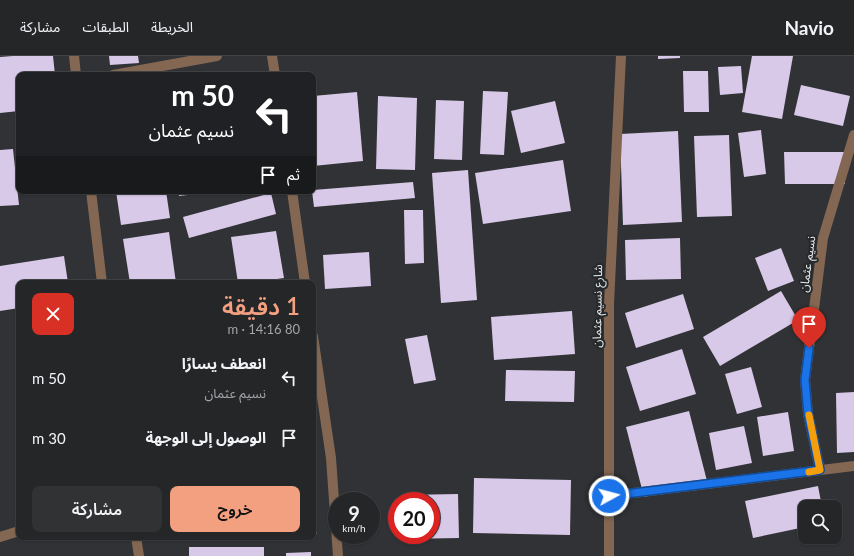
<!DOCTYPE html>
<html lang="ar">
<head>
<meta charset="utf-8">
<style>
	:root { --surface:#242628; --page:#303234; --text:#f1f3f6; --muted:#a3a5a8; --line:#414345; --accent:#f2a080 }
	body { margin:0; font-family:Lato,"Noto Sans Arabic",sans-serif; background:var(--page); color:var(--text); direction:rtl; height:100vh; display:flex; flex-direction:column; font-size:15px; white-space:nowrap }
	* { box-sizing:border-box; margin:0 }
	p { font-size:13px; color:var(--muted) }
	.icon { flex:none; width:22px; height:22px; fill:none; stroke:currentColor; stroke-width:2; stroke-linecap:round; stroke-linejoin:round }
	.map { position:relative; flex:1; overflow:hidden; direction:ltr }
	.details { position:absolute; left:16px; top:224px; width:300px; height:260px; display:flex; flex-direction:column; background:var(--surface); border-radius:8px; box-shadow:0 1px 3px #0004,0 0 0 1px var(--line); direction:rtl }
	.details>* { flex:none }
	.hud { position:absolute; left:16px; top:16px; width:300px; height:122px; border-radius:8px; box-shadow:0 1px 3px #0004,0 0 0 1px var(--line); direction:rtl; background:#202124; color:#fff; overflow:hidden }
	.tools { position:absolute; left:798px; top:444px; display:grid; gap:8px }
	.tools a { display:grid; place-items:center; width:44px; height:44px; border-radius:8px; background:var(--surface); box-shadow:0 1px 3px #0004,0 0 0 1px var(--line); font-size:20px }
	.speed { position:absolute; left:328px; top:436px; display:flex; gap:8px; font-size:20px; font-weight:700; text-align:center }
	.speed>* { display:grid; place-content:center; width:52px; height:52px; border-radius:50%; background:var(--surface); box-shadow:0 1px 3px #0004,0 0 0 1px var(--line); line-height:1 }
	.speed small { font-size:10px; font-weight:400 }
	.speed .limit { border:6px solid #d22; background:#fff; color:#111 }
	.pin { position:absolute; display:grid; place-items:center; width:34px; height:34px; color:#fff; margin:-41px -17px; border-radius:50% 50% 50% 0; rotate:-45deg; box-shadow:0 0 4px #0007 }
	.pin .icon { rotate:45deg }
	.me { position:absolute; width:44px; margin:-22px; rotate:83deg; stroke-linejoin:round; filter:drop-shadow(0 0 3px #0008) }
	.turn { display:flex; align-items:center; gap:14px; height:84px; padding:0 16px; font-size:18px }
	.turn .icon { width:52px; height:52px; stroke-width:2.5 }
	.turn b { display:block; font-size:28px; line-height:34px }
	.then { display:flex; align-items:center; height:38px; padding:0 16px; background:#0003; gap:8px; font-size:15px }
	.round { display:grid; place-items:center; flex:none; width:42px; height:42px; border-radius:8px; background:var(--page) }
	.summary { display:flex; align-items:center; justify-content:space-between; height:68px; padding:0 16px }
	h1 { font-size:24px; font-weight:600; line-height:30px; color:var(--accent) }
	.action { display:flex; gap:8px; margin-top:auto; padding:8px 16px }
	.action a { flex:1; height:46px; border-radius:8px; background:var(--accent); color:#111; font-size:16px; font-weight:600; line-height:46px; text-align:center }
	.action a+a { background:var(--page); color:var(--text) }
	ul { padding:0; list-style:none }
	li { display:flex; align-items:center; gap:12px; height:60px; padding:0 16px }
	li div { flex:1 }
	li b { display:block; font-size:15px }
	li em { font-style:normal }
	header { display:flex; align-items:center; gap:24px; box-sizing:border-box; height:56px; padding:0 20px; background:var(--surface); border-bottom:1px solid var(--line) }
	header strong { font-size:19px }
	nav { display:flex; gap:22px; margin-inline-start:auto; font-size:14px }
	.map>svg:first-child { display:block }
	.building { fill:#d8c9e9 }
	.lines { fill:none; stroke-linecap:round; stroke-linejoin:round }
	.minor { stroke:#836752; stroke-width:10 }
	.route-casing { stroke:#114b97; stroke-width:10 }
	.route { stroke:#1a73e8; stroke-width:7 }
	.slow { stroke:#f59e0b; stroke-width:7 }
	.labels { text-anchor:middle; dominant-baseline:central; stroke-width:4; stroke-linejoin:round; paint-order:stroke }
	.street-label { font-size:12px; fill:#e6e7e8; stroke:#26292b }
</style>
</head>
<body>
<header>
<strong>Navio</strong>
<nav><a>الخريطة</a><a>الطبقات</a><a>مشاركة</a></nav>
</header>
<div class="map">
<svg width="854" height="500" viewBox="0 0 854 500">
	<rect width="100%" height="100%" fill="#303235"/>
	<!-- building -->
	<g class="building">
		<path d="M13,0H53L55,19H19V55L0,57V1Z"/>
		<path d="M109,0H138L139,7L110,9Z"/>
		<path d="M658,0H680V2L658,3Z"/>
		<path d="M752,0H793L782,63L742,56Z"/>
		<path d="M741,10L743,37L720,39L718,11Z"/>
		<path d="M683,15H708L709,56H684Z"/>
		<path d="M801,29L850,40L843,70L794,59Z"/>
		<path d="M483,35L508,36L504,99L480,98Z"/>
		<path d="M357,36L363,105L313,110V40Z"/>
		<path d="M378,40L417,42L415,114L376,113Z"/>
		<path d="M436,44L464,45L462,104L434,103Z"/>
		<path d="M555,45L565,87L521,97L511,55Z"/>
		<path d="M761,74L766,118L744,121L738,77Z"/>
		<path d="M678,75L682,166L623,169L620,78Z"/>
		<path d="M729,79L732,160L697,161L694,80Z"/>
		<path d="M13,93L19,149L0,150V94Z"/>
		<path d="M784,96H844L845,128H785Z"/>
		<path d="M563,104L571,155L483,168L475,117Z"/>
		<path d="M468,114L477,244L441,247L432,117Z"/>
		<path d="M413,126L415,142L314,151L312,135H313V134Z"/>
		<path d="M116,135H166L170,162L121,169Z"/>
		<path d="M179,135H213V136L179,140Z"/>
		<path d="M271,137L276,158L189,182L183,161Z"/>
		<path d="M404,154H423L424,207L405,208Z"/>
		<path d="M276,175L284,222L248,227H238L231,181Z"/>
		<path d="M169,176L176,227H130L123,183Z"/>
		<path d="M680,182L681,223L626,224L625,184Z"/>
		<path d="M781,192L794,225L768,235L755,202Z"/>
		<path d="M369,196L371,230L325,233L323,199Z"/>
		<path d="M64,200L68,227H19V252L0,255V210Z"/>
		<path d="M781,235L798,264L720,310L703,281Z"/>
		<path d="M683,238L694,273L636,292L625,257Z"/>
		<path d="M572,255L575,298L494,304L491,261Z"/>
		<path d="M427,279L436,324L414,328L405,283Z"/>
		<path d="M682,293L696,338L640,355L626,311Z"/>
		<path d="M751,311L762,351L737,358L725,318Z"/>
		<path d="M506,314L575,315L574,346L505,345Z"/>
		<path d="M854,336V396L837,397L836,337Z"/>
		<path d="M689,355L707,425L644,441L626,371Z"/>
		<path d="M788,356L794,395L763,400L757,361Z"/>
		<path d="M744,370L752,407L716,414L709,377Z"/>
		<path d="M474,422L571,424L570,479L473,477Z"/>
		<path d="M818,430L822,451H805V471L753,482L745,445Z"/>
		<path d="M458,438L459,482L405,483V479H431V445H405L404,439Z"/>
		<path d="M313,454H314L317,478H313Z"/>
		<path d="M250,481H278V482L250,485Z"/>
		<rect x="189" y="491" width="75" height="9"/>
		<path d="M311,496V500H286V497Z"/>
	</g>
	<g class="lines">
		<!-- minor -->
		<g class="minor">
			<path d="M74,0L76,19"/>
			<path d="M272,0L275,19"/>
			<path d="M113,19L217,0"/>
			<path d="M91,135L102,227"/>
			<path d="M292,135L305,227"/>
			<path d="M313,280L331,402L338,500"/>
			<path d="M820,414L808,358L805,324L823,182L854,79"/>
			<path d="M609,440L854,410"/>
			<path d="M0,481L19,475"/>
			<path d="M136,481L139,500"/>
			<path d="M609,500V248L621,0"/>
		</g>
	</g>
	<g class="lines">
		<!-- route casing -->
		<g class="route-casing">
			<path id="route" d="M609,440L820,414L808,358L805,324L809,292"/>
		</g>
		<!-- route -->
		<use href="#route" class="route"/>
		<!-- slow -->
		<path class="slow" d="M809,359L820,414L809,416"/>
	</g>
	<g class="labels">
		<!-- street labels -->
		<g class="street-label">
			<text transform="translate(807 208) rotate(-82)">نسيم عثمان</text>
			<text transform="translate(597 250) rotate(-89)">شارع نسيم عثمان</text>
		</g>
	</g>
</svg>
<div class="tools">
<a><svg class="icon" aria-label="search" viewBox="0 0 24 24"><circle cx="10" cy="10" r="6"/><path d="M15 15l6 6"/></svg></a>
</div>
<div class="speed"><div>9<small>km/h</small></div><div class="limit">20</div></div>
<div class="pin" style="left:809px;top:292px;background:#d93025"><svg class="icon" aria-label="arrive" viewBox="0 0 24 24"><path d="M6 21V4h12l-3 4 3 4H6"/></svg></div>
<svg class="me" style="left:609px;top:440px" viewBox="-20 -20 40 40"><circle r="17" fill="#1a73e8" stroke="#fff" stroke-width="3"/><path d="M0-11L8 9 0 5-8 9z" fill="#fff"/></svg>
<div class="hud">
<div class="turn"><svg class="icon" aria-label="left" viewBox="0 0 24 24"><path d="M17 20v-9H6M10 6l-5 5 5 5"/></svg><div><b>50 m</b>نسيم عثمان</div></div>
<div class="then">ثم<svg class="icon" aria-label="arrive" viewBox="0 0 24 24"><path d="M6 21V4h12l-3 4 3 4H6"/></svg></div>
</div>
<section class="details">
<div class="summary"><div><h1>1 دقيقة</h1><p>80 m · 14:16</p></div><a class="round" style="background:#d93025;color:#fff"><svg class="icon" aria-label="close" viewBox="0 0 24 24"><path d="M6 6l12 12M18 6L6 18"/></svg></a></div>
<ul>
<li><svg class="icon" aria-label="left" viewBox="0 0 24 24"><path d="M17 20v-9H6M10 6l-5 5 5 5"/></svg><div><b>انعطف يسارًا</b><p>نسيم عثمان</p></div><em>50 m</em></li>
<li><svg class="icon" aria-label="arrive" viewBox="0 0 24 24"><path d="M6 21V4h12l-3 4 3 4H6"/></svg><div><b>الوصول إلى الوجهة</b></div><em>30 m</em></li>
</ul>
<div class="action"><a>خروج</a><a>مشاركة</a></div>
</section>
</div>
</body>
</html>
